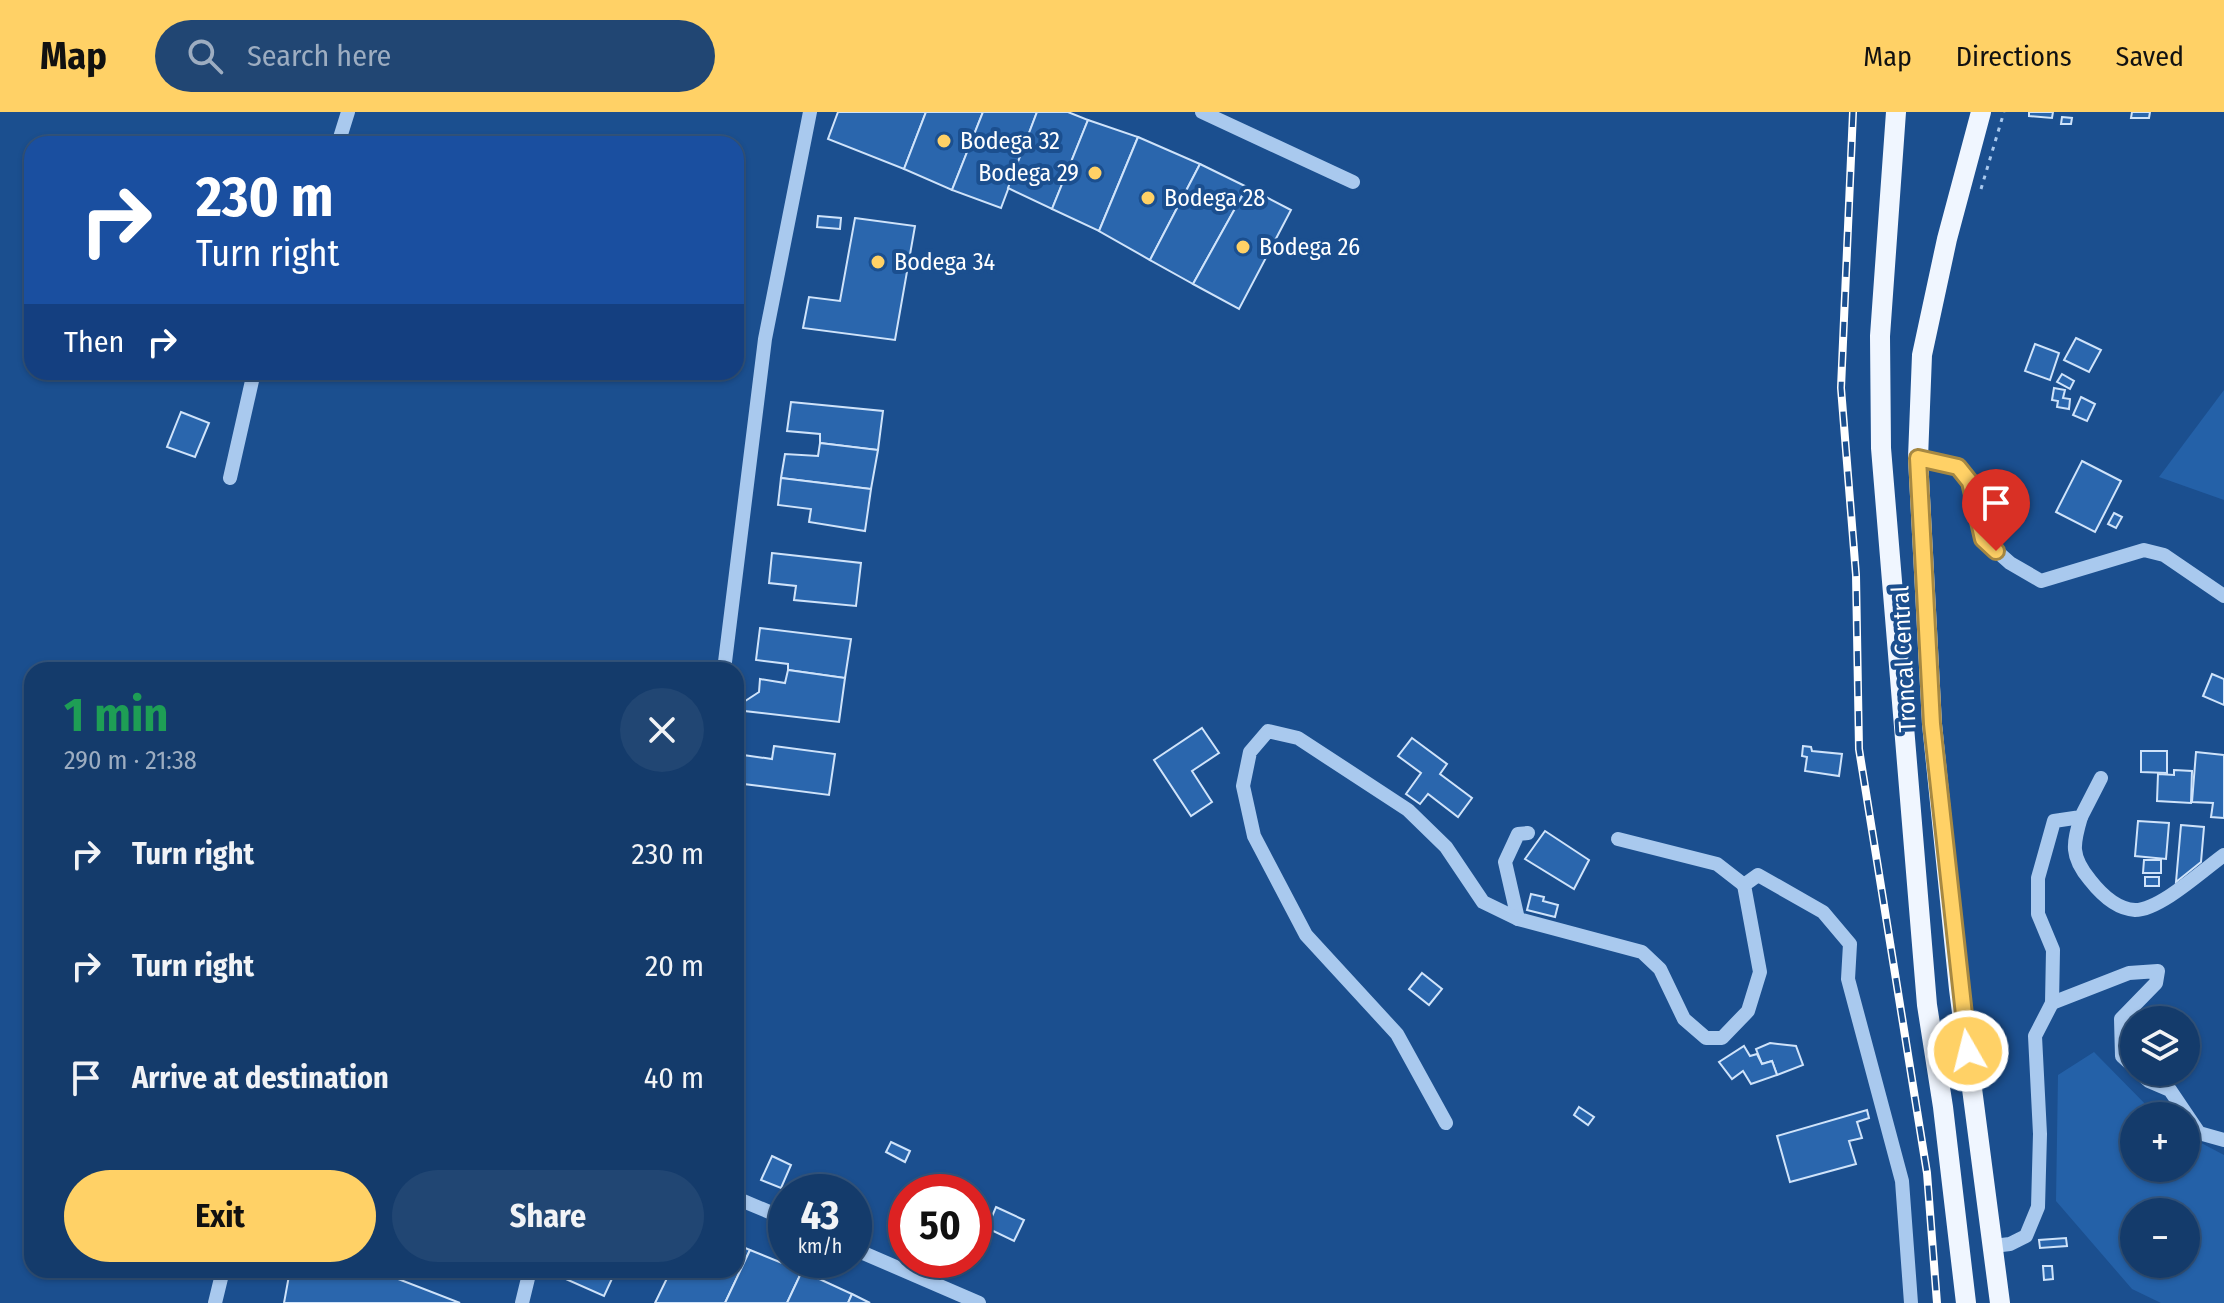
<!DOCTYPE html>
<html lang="en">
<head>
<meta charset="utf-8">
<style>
	:root { --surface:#143b6b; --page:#214673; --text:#f1f3f6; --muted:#9dadc1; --line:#33557e; --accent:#ffd166 }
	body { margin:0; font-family:"Fira Sans Condensed",sans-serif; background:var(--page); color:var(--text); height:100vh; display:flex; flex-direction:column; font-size:30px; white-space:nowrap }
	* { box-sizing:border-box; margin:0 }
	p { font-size:26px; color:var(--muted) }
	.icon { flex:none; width:44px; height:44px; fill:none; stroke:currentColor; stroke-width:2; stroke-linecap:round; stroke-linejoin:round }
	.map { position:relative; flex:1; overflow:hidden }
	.drawer { position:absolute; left:24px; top:550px; width:720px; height:616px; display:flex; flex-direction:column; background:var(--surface); border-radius:24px; box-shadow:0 2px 6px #0004,0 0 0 2px var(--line) }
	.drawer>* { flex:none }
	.guide { position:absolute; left:24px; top:24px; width:720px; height:244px; border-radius:24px; box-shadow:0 2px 6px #0004,0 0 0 2px var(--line); background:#1a4fa0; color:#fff; overflow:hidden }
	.tools { position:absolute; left:2120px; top:894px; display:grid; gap:16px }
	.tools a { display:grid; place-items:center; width:80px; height:80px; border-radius:50%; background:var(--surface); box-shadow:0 2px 6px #0004,0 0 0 2px var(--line); font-size:40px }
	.speed { position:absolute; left:768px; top:1062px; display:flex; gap:16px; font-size:40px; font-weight:700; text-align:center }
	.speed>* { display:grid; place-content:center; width:104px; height:104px; border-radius:50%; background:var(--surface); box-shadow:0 2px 6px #0004,0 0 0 2px var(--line); line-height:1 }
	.speed small { font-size:20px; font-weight:400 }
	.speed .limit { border:12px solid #d22; background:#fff; color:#111 }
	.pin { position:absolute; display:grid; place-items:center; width:68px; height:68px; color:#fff; margin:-82px -34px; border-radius:50% 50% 50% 0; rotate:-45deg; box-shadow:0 0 8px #0007 }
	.pin .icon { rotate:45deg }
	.me { position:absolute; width:88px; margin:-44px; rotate:352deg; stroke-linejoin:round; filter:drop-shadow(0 0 6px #0008) }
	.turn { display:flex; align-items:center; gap:28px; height:168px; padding:0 40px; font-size:36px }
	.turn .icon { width:104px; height:104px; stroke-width:2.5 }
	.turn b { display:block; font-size:56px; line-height:68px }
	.then { display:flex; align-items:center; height:76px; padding:0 40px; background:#0003; gap:16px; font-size:30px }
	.round { display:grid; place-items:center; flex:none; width:84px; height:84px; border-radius:42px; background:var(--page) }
	.summary { display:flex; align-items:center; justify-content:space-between; height:136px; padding:0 40px }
	h1 { font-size:48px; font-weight:700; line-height:60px; color:#1e9e55 }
	.cta { display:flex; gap:16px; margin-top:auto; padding:16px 40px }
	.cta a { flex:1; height:92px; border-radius:48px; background:var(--accent); color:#111; font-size:32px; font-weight:700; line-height:92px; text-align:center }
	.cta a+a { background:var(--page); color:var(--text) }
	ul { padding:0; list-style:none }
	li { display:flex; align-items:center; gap:24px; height:112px; padding:0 40px }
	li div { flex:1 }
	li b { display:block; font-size:30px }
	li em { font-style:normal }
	header { display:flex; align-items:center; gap:48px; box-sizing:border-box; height:112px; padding:0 40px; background:var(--accent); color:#111 }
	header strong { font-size:38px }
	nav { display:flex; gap:44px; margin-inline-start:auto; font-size:28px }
	.search { width:560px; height:72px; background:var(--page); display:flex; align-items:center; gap:20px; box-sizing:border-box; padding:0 28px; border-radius:44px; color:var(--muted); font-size:30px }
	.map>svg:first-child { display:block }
	.green { fill:#2461a8; fill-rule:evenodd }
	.building { fill:#2a66ad; stroke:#cfe3fa; stroke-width:2 }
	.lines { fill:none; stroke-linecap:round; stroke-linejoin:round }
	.path { stroke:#a9c9ee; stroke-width:3; stroke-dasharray:4 6; stroke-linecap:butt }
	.minor { stroke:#a9c9ee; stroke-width:14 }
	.major { stroke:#f0f6ff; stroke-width:20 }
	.rail-casing { stroke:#fff; stroke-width:8 }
	.rail { stroke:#1b4f8f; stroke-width:5; stroke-dasharray:15; stroke-linecap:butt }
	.route-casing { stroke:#a68842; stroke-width:20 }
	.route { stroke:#ffd166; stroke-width:14 }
	.poi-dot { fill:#ffd166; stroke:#1b4f8f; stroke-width:3 }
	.labels { text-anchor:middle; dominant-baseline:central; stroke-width:8; stroke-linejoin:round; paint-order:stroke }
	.poi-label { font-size:24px; fill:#fff; stroke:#1b4f8f; text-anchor:start }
	.street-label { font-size:24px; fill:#fff; stroke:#1b4f8f }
</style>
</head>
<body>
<header>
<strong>Map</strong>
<div class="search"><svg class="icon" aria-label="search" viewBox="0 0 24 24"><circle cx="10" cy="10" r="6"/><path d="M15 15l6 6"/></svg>Search here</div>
<nav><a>Map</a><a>Directions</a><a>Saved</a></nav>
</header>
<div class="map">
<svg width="2224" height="1191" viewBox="0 0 2224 1191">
	<rect width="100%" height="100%" fill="#1b4f8f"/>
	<!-- green -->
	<g class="green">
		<path d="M2224,278V388L2159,365Z"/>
		<path d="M2094,940L2157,1004H2134V1056H2186V1023L2224,1043V1191H2161L2132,1177L2056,1089L2058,963ZM2134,1100H2186V1152H2134Z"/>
	</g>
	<!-- building -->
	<g class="building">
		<path d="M838,0H926L904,57L828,27Z"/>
		<path d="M926,0H983L952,78L904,57Z"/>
		<path d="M983,0H1037L1001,96L952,78Z"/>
		<path d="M1037,0H1068L1088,8L1052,97L1008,76Z"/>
		<path d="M2029,0H2053L2052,6L2029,4Z"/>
		<path d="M2132,0H2150L2149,6H2131Z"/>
		<path d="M2062,5L2072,6L2071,12H2061Z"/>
		<path d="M1088,8L1138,25L1099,119L1052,97Z"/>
		<path d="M1138,25L1200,52L1150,148L1099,119Z"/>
		<path d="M1200,52L1247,75L1193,172L1150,148Z"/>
		<path d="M1247,75L1291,98L1239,197L1193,172Z"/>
		<path d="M818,104L841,106L840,117L817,115Z"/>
		<path d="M855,106L915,114L895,228L803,216L809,185L840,189Z"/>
		<path d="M2076,226L2101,238L2089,260L2064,248Z"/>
		<path d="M2035,232L2059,241L2050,268L2025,259Z"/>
		<path d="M2062,262L2074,269L2070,277L2057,270Z"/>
		<path d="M2054,276L2065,278L2063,286L2070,287L2069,297L2057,295L2058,289L2052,288Z"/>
		<path d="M2081,285L2095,292L2087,309L2073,303Z"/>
		<path d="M791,290L883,299L878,338L820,331V322L787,319Z"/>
		<path d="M181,300L209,311L195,345L167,335Z"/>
		<path d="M820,331L878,338L871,377L781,366L785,342L818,344Z"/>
		<path d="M2082,349L2121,369L2095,420L2056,400Z"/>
		<path d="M781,366L871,377L865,419L809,410L811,397L778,393Z"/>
		<path d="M2114,401L2122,405L2116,416L2108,412Z"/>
		<path d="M772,441L861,451L856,494L794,488L796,474L769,471Z"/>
		<path d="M760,516L851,527L845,566L788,558V552L756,548Z"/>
		<path d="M788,558L845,566L839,610L736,598V595L759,580L760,567L785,571Z"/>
		<path d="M2212,562L2224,567V593L2203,584Z"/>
		<path d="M1202,616L1219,641L1192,659L1212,690L1191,704L1154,648Z"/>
		<path d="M1412,626L1447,652L1440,662L1472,686L1458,705L1428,682L1420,692L1406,682L1421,661L1398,644Z"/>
		<path d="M774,634L835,642L829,683L736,671V642L772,647Z"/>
		<path d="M1803,634L1811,635L1812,639L1842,642L1839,664L1805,659L1807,645L1802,644Z"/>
		<path d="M2141,639H2167V661L2141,660Z"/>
		<path d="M2196,640L2224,643V706L2211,705L2213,691L2192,690Z"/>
		<path d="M2174,658L2192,659L2191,691L2157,689L2158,662L2174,663Z"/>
		<path d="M2138,709L2169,711L2166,747L2135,744Z"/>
		<path d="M2181,713L2204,715L2201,750L2176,770Z"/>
		<path d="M1545,719L1589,748L1574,777L1525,747Z"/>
		<path d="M2144,748H2161V761H2143Z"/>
		<rect x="2145" y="765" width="14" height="9"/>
		<path d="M1531,782L1544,785L1543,789L1558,793L1555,805L1527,798Z"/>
		<path d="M1422,861L1442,877L1429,893L1409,877Z"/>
		<path d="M1770,931L1796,934L1803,953L1777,963L1772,949L1762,952L1756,937Z"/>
		<path d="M1744,934L1750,944L1757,942L1762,952L1772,949L1777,963L1751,972L1743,959L1732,967L1719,950Z"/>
		<path d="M1579,995L1594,1005L1588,1013L1574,1003Z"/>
		<path d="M1867,998L1869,1006L1857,1010L1862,1026L1849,1029L1856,1052L1790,1070L1777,1024Z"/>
		<path d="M891,1030L910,1039L905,1050L886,1040Z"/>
		<path d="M772,1044L791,1053L781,1076L761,1068Z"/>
		<path d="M996,1095L1024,1108L1014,1129L987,1116Z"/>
		<path d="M2066,1126L2067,1134L2040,1136L2039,1128Z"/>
		<path d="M736,1132L750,1138L725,1191H655L671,1158H736Z"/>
		<path d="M750,1138L802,1159L787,1191H725Z"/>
		<path d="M2043,1154H2052L2053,1167L2044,1168Z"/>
		<path d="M290,1158H375L460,1191H284Z"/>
		<path d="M562,1158H616L604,1184L559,1164Z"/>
		<path d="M802,1159L852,1182L848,1191H787Z"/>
		<path d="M852,1182L870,1191H848Z"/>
	</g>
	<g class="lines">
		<!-- path -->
		<path class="path" d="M1981,77L2004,0"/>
		<!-- minor -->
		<g class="minor">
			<path d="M1202,0L1353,70"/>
			<path d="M338,32L348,0"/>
			<path d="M1918,346L1958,355L1970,370L1983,427L2010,451L2041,469L2144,438L2164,443L2224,484"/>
			<path d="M230,366L254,260"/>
			<path d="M724,558L765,227L810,0"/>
			<path d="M2081,705C2073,732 2070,744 2090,768C2101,782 2116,797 2135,798C2160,798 2203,758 2224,743"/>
			<path d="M1618,727L1717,752L1744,773"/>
			<path d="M1518,807L1505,750L1518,722L1528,721"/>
			<path d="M2052,891L2129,861L2158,859L2156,871L2121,907L2122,944L2134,955"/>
			<path d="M2139,960L2149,969L2170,978L2199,1021L2224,1028"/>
			<path d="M1446,1011L1397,922L1306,823L1254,724L1243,674L1250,640L1268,619L1298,626L1408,698L1446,735L1483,790L1518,807L1642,840L1660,857L1684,907L1706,926H1722L1748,899L1760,860L1744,773L1758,763L1823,800L1850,832L1848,867L1902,1069L1911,1191"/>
			<path d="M736,1086L786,1107"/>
			<path d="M1993,1134L2010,1132L2026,1124L2038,1095L2040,1022L2035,924L2052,891L2053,838L2038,802V766L2054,709L2081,705L2101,666"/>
			<path d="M854,1137L979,1191"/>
			<path d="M215,1191L223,1158"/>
			<path d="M522,1191L530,1158"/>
		</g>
		<!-- major -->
		<g class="major">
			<path d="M1896,0L1880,224L1881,336L1927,893L1943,995L1966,1191"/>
			<path d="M1981,0L1947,127L1922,243L1918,346L1932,612L1959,877L2000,1191"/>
		</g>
		<!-- rail casing -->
		<g class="rail-casing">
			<path id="rail" d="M1853,0L1841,276L1856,463L1859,637L1927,1061L1937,1191"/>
		</g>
		<!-- rail -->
		<use href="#rail" class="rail"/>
	</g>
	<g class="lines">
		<!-- route casing -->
		<g class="route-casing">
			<path id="route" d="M1968,939L1932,612L1918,346L1958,355L1970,370L1983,427L1996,439"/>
		</g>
		<!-- route -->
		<use href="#route" class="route"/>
	</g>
	<!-- markers -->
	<g class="poi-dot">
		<circle cx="944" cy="29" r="8"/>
		<circle cx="1095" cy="61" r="8"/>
		<circle cx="1148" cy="86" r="8"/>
		<circle cx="1243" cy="135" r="8"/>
		<circle cx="878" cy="150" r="8"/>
	</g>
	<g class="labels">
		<!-- poi labels -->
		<g class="poi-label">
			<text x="960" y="29">Bodega 32</text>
			<text x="1079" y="61" text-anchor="end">Bodega 29</text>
			<text x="1164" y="86">Bodega 28</text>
			<text x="1259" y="135">Bodega 26</text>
			<text x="894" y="150">Bodega 34</text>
		</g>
		<!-- street labels -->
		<g class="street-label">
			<text transform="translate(1904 547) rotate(-93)">Troncal Central</text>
		</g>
	</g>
</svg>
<div class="tools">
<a><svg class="icon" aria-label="layers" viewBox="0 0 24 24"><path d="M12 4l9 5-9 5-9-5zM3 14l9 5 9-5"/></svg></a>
<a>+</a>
<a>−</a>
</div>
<div class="speed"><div>43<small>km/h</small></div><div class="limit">50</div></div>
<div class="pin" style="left:1996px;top:439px;background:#d93025"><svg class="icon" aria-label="arrive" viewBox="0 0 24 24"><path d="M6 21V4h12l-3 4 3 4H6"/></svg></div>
<svg class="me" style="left:1968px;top:939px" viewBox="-20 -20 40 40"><circle r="17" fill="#ffd166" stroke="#fff" stroke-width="3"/><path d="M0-11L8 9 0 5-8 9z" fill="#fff"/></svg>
<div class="guide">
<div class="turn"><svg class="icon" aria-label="right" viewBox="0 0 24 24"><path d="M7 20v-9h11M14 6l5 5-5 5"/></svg><div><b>230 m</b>Turn right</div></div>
<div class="then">Then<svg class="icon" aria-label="right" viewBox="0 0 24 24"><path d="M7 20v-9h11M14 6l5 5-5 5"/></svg></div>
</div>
<section class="drawer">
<div class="summary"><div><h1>1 min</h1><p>290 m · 21:38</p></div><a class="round"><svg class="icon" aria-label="close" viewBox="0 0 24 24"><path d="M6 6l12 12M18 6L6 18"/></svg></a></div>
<ul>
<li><svg class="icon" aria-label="right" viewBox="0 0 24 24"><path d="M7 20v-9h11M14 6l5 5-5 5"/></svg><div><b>Turn right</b></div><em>230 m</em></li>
<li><svg class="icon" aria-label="right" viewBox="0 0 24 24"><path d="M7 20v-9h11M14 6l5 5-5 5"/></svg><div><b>Turn right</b></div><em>20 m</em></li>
<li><svg class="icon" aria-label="arrive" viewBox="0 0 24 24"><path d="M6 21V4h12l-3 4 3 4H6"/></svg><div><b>Arrive at destination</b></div><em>40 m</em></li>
</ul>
<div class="cta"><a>Exit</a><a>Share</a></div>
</section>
</div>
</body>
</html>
